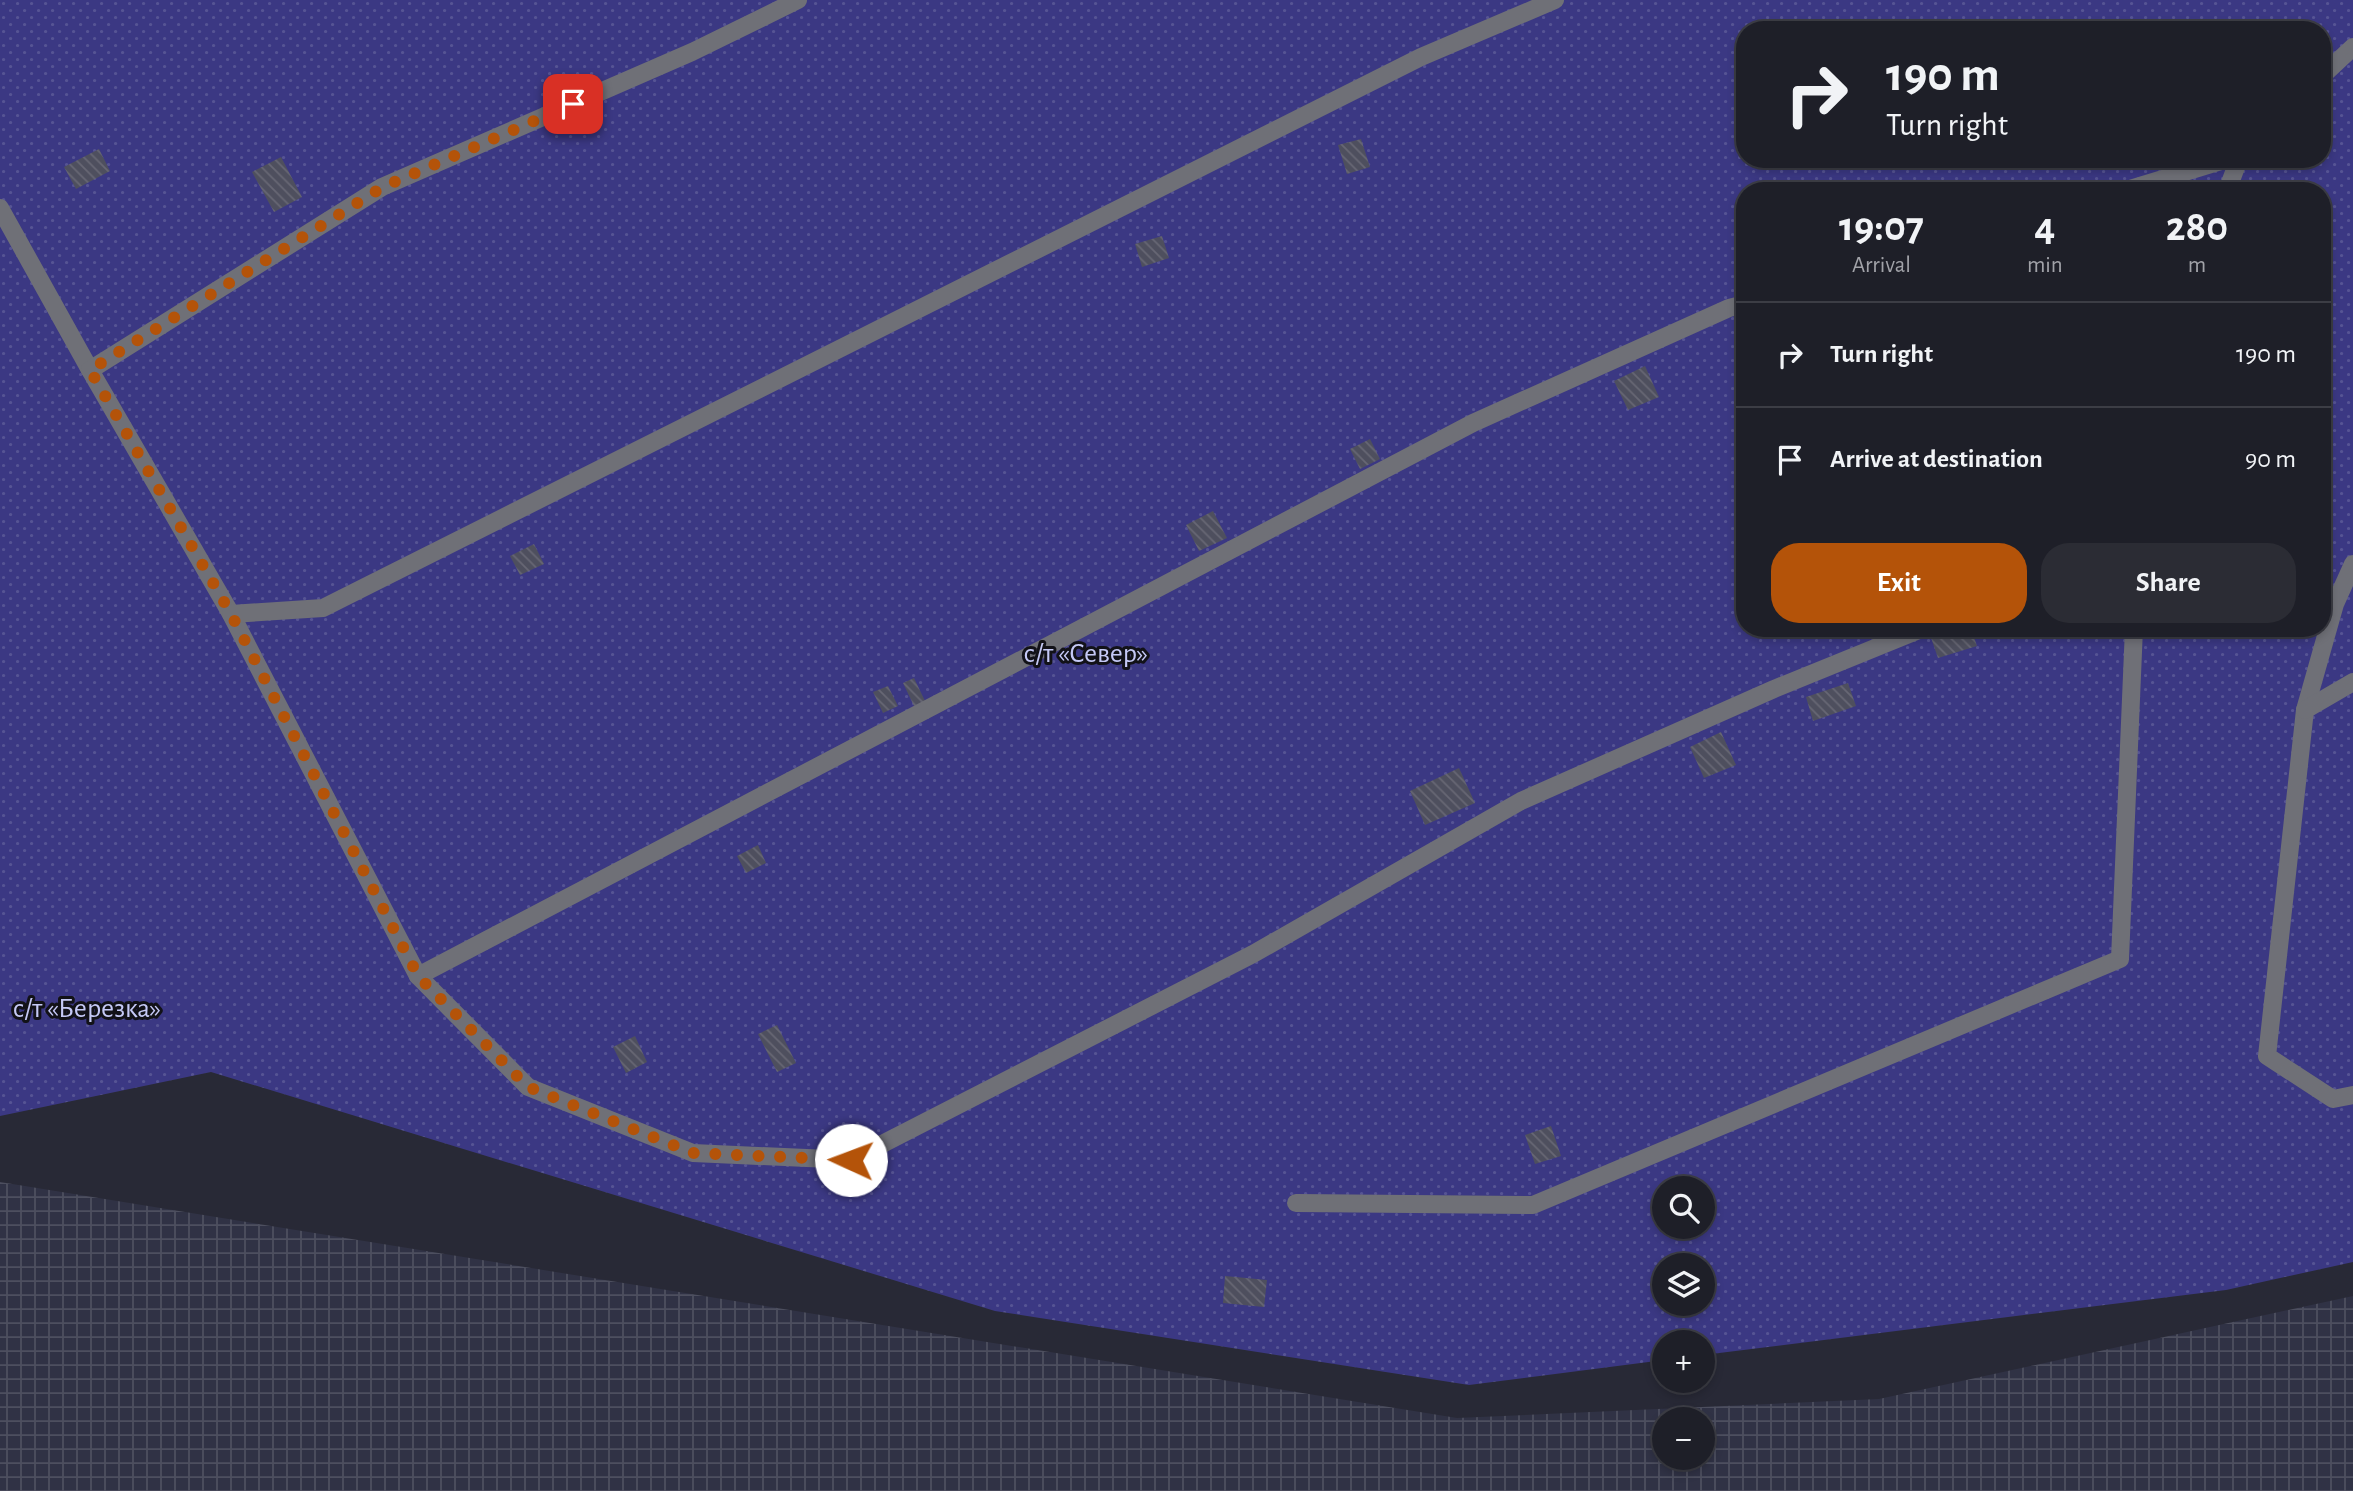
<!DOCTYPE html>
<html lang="en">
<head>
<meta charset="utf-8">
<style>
	:root { --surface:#1e1f28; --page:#2b2c34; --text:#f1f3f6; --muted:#a1a2a8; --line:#3c3d45; --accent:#b45309 }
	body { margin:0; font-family:"Alegreya Sans",sans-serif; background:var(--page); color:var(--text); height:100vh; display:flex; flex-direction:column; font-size:26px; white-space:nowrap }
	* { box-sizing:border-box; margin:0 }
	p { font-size:23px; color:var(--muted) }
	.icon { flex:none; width:38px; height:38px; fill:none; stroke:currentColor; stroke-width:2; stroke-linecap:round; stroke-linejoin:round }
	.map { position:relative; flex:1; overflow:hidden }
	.side { position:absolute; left:1736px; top:182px; width:595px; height:455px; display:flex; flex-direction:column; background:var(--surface); border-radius:28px; box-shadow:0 4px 10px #0003,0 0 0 2px var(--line) }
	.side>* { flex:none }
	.top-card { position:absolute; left:1736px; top:21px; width:595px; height:147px; border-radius:28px; box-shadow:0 4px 10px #0003,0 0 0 2px var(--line); background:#1e1f28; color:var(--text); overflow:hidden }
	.tools { position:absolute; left:1652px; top:1176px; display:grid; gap:14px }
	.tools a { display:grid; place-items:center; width:63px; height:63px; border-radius:50%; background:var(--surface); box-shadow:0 4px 10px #0003,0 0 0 2px var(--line); font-size:35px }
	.pin { position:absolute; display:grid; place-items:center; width:60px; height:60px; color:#fff; margin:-30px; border-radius:14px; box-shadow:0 4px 10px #0006 }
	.me { position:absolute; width:77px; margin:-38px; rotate:272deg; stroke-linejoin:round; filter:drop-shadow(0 0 5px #0008) }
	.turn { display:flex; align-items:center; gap:24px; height:147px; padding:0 35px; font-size:32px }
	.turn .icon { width:91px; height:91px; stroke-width:2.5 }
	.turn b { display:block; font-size:49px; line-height:60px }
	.eta { display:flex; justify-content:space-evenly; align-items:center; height:119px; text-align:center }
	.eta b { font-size:42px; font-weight:700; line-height:49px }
	.primary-button { display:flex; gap:14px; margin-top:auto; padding:14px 35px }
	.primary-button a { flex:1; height:80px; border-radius:28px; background:var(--accent); color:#fff; font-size:28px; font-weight:700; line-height:80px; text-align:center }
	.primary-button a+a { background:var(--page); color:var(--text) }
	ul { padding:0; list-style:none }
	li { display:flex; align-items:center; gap:21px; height:105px; padding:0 35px; border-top:2px solid var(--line) }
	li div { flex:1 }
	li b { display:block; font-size:26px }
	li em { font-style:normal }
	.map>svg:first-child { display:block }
	.industrial { fill:url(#industrial-grid); fill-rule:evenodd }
	.grass { fill:url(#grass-dots); fill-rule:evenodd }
	.building { fill:url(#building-back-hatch) }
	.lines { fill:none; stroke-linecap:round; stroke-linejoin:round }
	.minor { stroke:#6f7077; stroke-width:18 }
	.route { stroke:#b45309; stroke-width:12; stroke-dasharray:0 21.6 }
	.labels { text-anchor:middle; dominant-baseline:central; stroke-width:6; stroke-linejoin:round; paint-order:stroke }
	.park-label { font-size:28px; fill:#c5c9f6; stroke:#121218 }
</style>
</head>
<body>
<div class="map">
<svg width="2353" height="1491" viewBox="0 0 2353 1491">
	<defs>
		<pattern id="industrial-grid" width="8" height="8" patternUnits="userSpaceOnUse" patternTransform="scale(1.75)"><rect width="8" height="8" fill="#303245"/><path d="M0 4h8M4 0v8" fill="none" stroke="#4d4f5f"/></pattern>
		<pattern id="grass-dots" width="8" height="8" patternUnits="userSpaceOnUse" patternTransform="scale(1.75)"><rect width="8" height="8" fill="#3b3883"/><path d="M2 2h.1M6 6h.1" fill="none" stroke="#565494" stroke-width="1.8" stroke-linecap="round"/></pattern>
		<pattern id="building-back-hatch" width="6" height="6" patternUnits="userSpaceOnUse" patternTransform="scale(1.75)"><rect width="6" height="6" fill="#4e4f5e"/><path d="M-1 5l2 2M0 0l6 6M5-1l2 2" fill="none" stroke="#676774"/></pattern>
	</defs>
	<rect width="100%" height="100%" fill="#282936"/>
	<!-- industrial -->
	<path class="industrial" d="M0,1182L1457,1418L1879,1399L2353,1296V1491H0ZM1664,1419H1703V1458H1664Z"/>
	<!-- grass -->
	<path class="grass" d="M0,0H2353V1262L2226,1290L1703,1355V1342H1664V1360L1469,1385L995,1311L211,1072L0,1116ZM1745,30H2322V159H1745ZM1745,191H2322V628H1745ZM1664,1188H1703V1227H1664ZM1664,1265H1703V1304H1664Z"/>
	<!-- building -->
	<g class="building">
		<path d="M1361,139L1370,167L1347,174L1338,145Z"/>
		<path d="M99,149L110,171L76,189L64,167Z"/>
		<path d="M281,157L302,197L274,212L252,172Z"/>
		<path d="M1162,236L1169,258L1142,267L1135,244Z"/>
		<path d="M1745,322V349L1735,326Z"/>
		<path d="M1645,366L1659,397L1628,410L1614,381Z"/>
		<path d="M1370,439L1380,459L1360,469L1350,449Z"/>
		<path d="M1213,511L1227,538L1199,551L1186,525Z"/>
		<path d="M534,544L544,564L520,575L510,556Z"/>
		<path d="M1951,628H1971L1977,646L1938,658L1930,635Z"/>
		<path d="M914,678L925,701L914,706L903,683Z"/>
		<path d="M1848,683L1856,706L1813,721L1806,697Z"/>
		<path d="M888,686L898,706L883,713L873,692Z"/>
		<path d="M1721,732L1736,765L1704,778L1690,747Z"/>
		<path d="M1459,768L1475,803L1425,825L1410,791Z"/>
		<path d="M758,845L766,863L746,873L737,856Z"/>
		<path d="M777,1025L796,1063L777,1072L758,1034Z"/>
		<path d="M635,1036L647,1062L626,1073L613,1047Z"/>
		<path d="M1551,1126L1561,1156L1535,1164L1525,1135Z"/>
		<path d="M1225,1276L1267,1280L1264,1307L1223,1303Z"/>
	</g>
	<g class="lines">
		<!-- minor -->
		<g class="minor">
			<path d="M2322,76L2353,47"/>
			<path d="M2123,191L2228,159"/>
			<path d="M2227,191L2239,159"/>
			<path d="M0,208L90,370L231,614L418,976L528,1087L693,1153L851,1160L1253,954L1521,801L1774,689L1924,628"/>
			<path d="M90,370L382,187L692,52L798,0"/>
			<path d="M2353,564L2335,604L2305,710L2267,1056L2333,1099L2353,1095"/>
			<path d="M231,614L323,608L1421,57L1555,0"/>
			<path d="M2305,710L2353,682"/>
			<path d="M418,976L1473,423L1729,308L1745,304"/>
			<path d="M1296,1203L1533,1205L2120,959L2134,628"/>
		</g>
	</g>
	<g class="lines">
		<!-- route -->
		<path class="route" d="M573,104L383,187L90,370L231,614L418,976L528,1087L693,1153L851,1160"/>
	</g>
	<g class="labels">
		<!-- park labels -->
		<g class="park-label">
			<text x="1086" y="654">с/т «Север»</text>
			<text x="87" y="1009">с/т «Березка»</text>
		</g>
	</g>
</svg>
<div class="tools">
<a><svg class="icon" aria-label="search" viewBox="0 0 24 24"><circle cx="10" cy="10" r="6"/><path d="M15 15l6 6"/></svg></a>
<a><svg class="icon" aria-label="layers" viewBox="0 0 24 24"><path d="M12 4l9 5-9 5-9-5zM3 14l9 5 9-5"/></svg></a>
<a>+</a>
<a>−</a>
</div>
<div class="pin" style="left:573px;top:104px;background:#d93025"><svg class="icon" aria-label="arrive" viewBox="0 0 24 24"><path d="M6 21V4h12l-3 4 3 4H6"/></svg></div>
<svg class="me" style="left:851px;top:1160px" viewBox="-20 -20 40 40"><circle r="19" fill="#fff"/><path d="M0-13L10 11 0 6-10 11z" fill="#b45309"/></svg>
<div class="top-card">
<div class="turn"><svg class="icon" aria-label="right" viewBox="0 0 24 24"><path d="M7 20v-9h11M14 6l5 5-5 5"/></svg><div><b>190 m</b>Turn right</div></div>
</div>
<section class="side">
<div class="eta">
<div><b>19:07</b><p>Arrival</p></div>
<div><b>4</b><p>min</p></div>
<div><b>280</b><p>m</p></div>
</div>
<ul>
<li><svg class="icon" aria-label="right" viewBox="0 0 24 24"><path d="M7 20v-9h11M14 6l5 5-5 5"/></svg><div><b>Turn right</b></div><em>190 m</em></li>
<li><svg class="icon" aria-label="arrive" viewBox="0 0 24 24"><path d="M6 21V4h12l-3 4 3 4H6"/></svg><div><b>Arrive at destination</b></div><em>90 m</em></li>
</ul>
<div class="primary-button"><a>Exit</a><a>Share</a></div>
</section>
</div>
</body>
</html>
